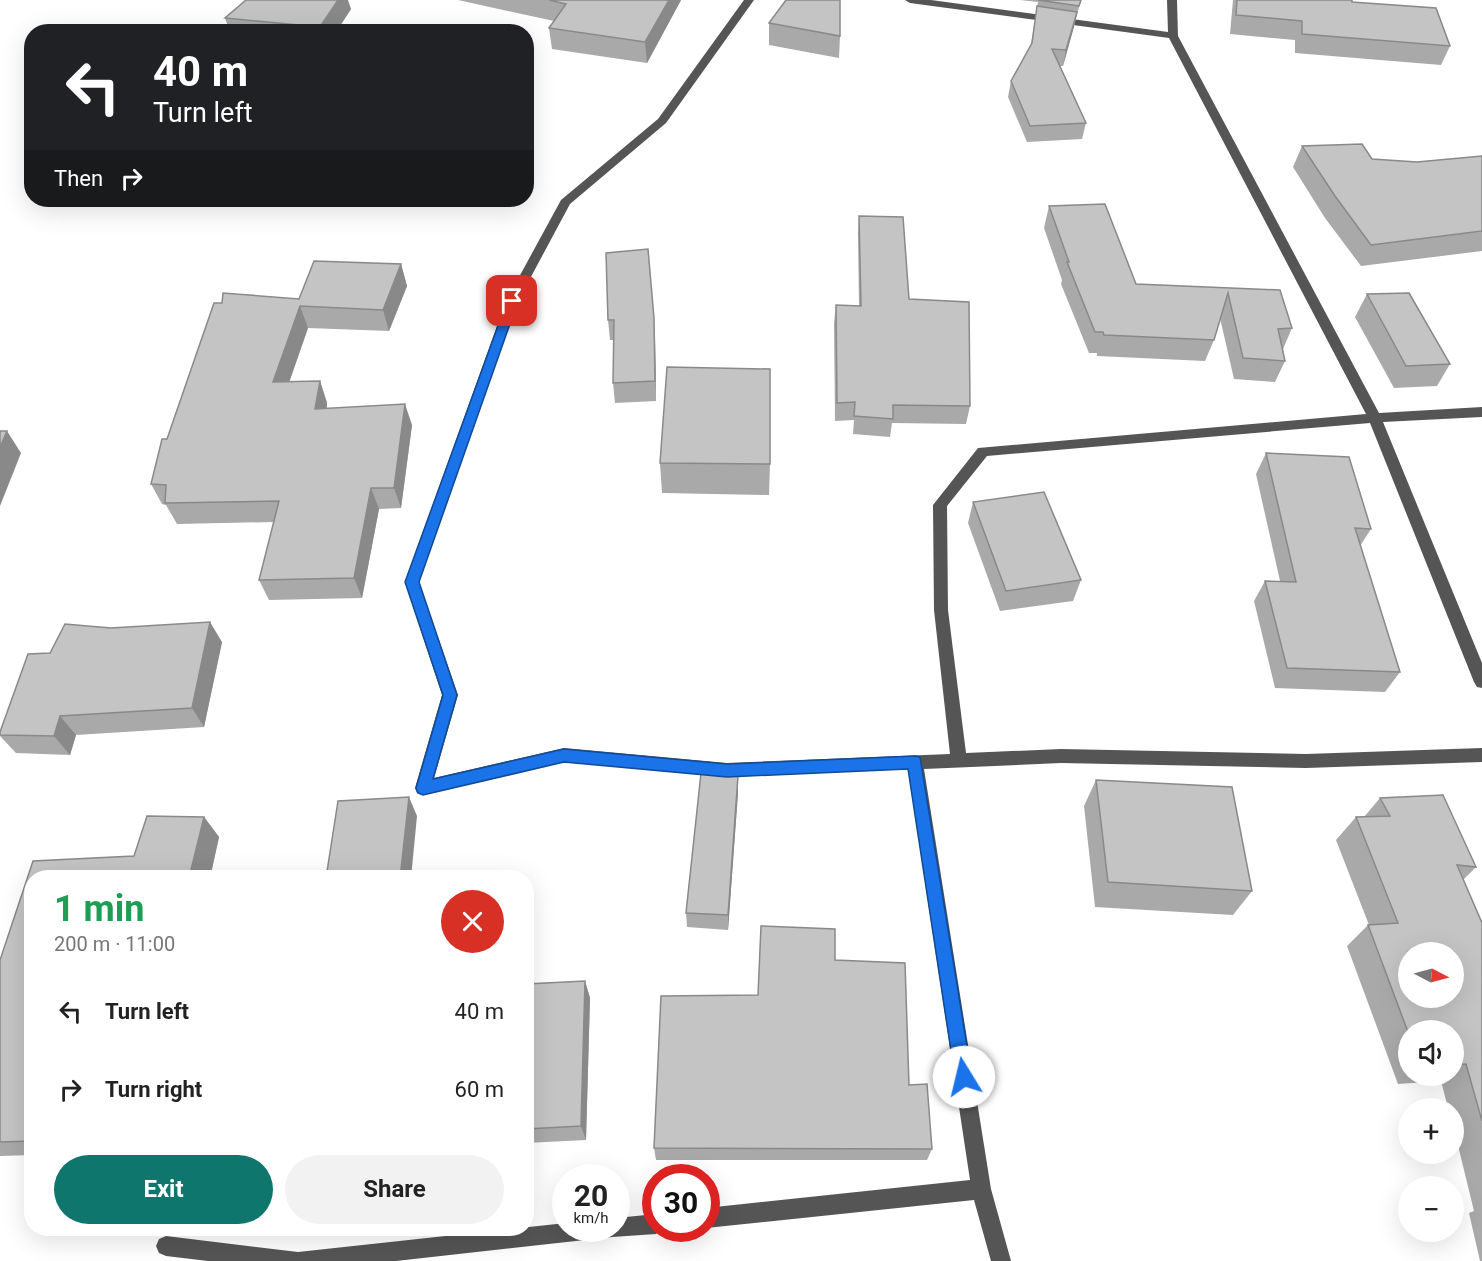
<!DOCTYPE html>
<html lang="en">
<head>
<meta charset="utf-8">
<style>
	:root { --surface:#fff; --page:#f2f2f2; --text:#222; --muted:#767676; --accent:#0f766e }
	body { margin:0; font-family:Roboto,sans-serif; background:var(--page); color:var(--text); height:100vh; display:flex; flex-direction:column; font-size:22px; white-space:nowrap }
	* { box-sizing:border-box; margin:0 }
	p { font-size:20px; color:var(--muted) }
	.icon { flex:none; width:33px; height:33px; fill:none; stroke:currentColor; stroke-width:2; stroke-linecap:round; stroke-linejoin:round }
	.map { position:relative; flex:1; overflow:hidden }
	.details { position:absolute; left:24px; top:870px; width:510px; height:366px; display:flex; flex-direction:column; background:var(--surface); border-radius:24px; box-shadow:0 6px 24px #0002 }
	.details>* { flex:none }
	.top-card { position:absolute; left:24px; top:24px; width:510px; height:183px; border-radius:24px; box-shadow:0 6px 24px #0002; background:#202124; color:#fff; overflow:hidden }
	.needle { width:39px; rotate:96deg }
	.tools { position:absolute; left:1398px; top:942px; display:grid; gap:12px }
	.tools a { display:grid; place-items:center; width:66px; height:66px; border-radius:50%; background:var(--surface); box-shadow:0 6px 24px #0002; font-size:30px }
	.speed { position:absolute; left:552px; top:1164px; display:flex; gap:12px; font-size:30px; font-weight:700; text-align:center }
	.speed>* { display:grid; place-content:center; width:78px; height:78px; border-radius:50%; background:var(--surface); box-shadow:0 6px 24px #0002; line-height:1 }
	.speed small { font-size:15px; font-weight:400 }
	.speed .limit { border:9px solid #d22; background:#fff; color:#111 }
	.pin { position:absolute; display:grid; place-items:center; width:51px; height:51px; color:#fff; margin:-26px; border-radius:12px; box-shadow:0 3px 9px #0006 }
	.me { position:absolute; width:66px; margin:-33px; rotate:351deg; stroke-linejoin:round; filter:drop-shadow(0 0 4px #0008) }
	.turn { display:flex; align-items:center; gap:21px; height:126px; padding:0 30px; font-size:27px }
	.turn .icon { width:78px; height:78px; stroke-width:2.5 }
	.turn b { display:block; font-size:42px; line-height:51px }
	.then { display:flex; align-items:center; height:57px; padding:0 30px; background:#0003; gap:12px; font-size:22px }
	.round { display:grid; place-items:center; flex:none; width:63px; height:63px; border-radius:32px; background:var(--page) }
	.summary { display:flex; align-items:center; justify-content:space-between; height:102px; padding:0 30px }
	h1 { font-size:36px; font-weight:700; line-height:45px; color:#1e9e55 }
	.cta { display:flex; gap:12px; margin-top:auto; padding:12px 30px }
	.cta a { flex:1; height:69px; border-radius:36px; background:var(--accent); color:#fff; font-size:24px; font-weight:700; line-height:69px; text-align:center }
	.cta a+a { background:var(--page); color:var(--text) }
	ul { padding:0; list-style:none }
	li { display:flex; align-items:center; gap:18px; height:78px; padding:0 30px }
	li div { flex:1 }
	li b { display:block; font-size:22px }
	li em { font-style:normal }
	.map>svg:first-child { display:block }
	.lines { fill:none; stroke-linecap:round; stroke-linejoin:round }
	.minor { fill:#555; fill-rule:evenodd }
	.wall { fill:#a9a9a9; fill-rule:evenodd }
	.shaded-wall { fill:#898989 }
	.building { fill:#c4c4c4; stroke:#898989; stroke-width:1.5; fill-rule:evenodd }
	.route { fill:#1a73e8; stroke:#114b97; stroke-width:1.5 }
</style>
</head>
<body>
<div class="map">
<svg width="1482" height="1261" viewBox="0 0 1482 1261">
	<rect width="100%" height="100%" fill="#fff"/>
	<g class="lines">
		<!-- minor -->
		<g class="minor">
			<path d="M744,0H754L666,123L570,204L518,301L419,582L458,695L434,778L564,748L727,763L950,754L934,610L933,505L978,448L1366,414L1169,38L910,3L905,0H931L1168,32L1167,0H1177L1178,36L1379,413L1482,407V417L1383,422L1482,663V688L1477,687L1474,682L1370,423L987,456L947,506L948,610L966,753L1061,749L1306,754L1482,748V762L1306,768L1061,763L924,769L991,1189L1011,1261H991L974,1200L706,1228V1208L970,1180L908,769L727,777L564,762L423,795L417,793L415,788L442,695L405,582L506,301L561,200L658,119Z"/>
			<path d="M656,1214V1228H664L656,1234L612,1237L396,1261H208L166,1256L159,1253L156,1246L159,1239L166,1236L298,1252L566,1223V1228H616V1218Z"/>
		</g>
	</g>
	<!-- wall -->
	<g class="wall">
		<path d="M458,0H681L647,63L552,49L549,28L554,21Z"/>
		<path d="M1020,0H1081L1063,66H1060L1086,123L1082,139L1027,142L1008,97L1011,81L1031,44L1038,2Z"/>
		<path d="M1233,0H1352V2L1450,46L1441,65L1295,53V40L1230,34Z"/>
		<path d="M351,9L336,32H230L225,18Z"/>
		<path d="M769,23L840,36L839,58L769,45Z"/>
		<path d="M1302,146L1372,159L1417,162L1482,156V251L1361,266L1325,218L1293,167Z"/>
		<path d="M1049,206L1136,284L1280,290L1292,328L1283,349L1285,361L1275,382L1234,379L1220,318L1214,340L1205,361L1097,356V353H1089L1061,284L1062,280L1044,228Z"/>
		<path d="M859,216L909,299L970,406L966,424L892,423L890,437L853,434L854,420L835,421L834,323L836,305L859,306L858,234Z"/>
		<path d="M606,253L655,338L656,401L615,403L613,383L614,340H610L608,320Z"/>
		<path d="M401,264L407,286L389,331L308,328L289,382L320,381L327,403V408L412,425L401,508L379,509L362,598L269,600L259,580L274,522L177,524L166,505L162,504L151,484L167,439L299,299Z"/>
		<path d="M1367,294L1450,364L1437,386L1394,388L1355,317Z"/>
		<path d="M1266,453L1371,529L1360,546L1400,672L1385,692L1275,688L1254,601L1265,581H1280L1256,474Z"/>
		<path d="M660,463L770,464L769,495L662,493Z"/>
		<path d="M973,502L1081,580L1073,601L1000,611L968,523Z"/>
		<path d="M222,642L204,727L76,735L70,755L16,753L0,736V735Z"/>
		<path d="M1096,780L1252,891L1233,915L1095,907L1084,806Z"/>
		<path d="M738,793L728,930L687,927L686,913Z"/>
		<path d="M1380,798L1476,867L1463,880L1482,923V1261H1480L1469,1213L1474,1211L1454,1129V1108H1448L1441,1081L1398,1084L1347,946L1368,925H1369L1336,840L1356,817H1364ZM1408,1030H1454V1076H1408Z"/>
		<path d="M147,816L204,817L219,837L210,878H32V1155L0,1156V960L33,861L134,856Z"/>
		<path d="M835,960L909,1085L932,1149L927,1160H656L654,1148L758,995Z"/>
		<path d="M585,981L590,998L586,1140L526,1143V984Z"/>
	</g>
	<!-- shaded-wall -->
	<g class="shaded-wall">
		<path d="M338,0H348L351,9L336,32H322L320,27Z"/>
		<path d="M669,0H681L647,63L645,42Z"/>
		<path d="M1077,12L1074,27L1063,66L1066,50Z"/>
		<path d="M401,264L407,286L389,331L383,310Z"/>
		<path d="M300,306L308,328L282,403L273,382Z"/>
		<path d="M654,318L655,338L656,401L655,381Z"/>
		<path d="M320,381L327,403L323,430L315,409Z"/>
		<path d="M405,404L412,425L401,508L394,488Z"/>
		<path d="M7,431L21,453L0,506V447Z"/>
		<path d="M371,488L379,509L362,598L354,578Z"/>
		<path d="M210,622L222,642L204,727L192,708Z"/>
		<path d="M60,716L76,735L70,755L54,736Z"/>
		<path d="M738,776V793L728,930V915Z"/>
		<path d="M409,797L417,816L411,878H400Z"/>
		<path d="M204,817L219,837L210,878H189Z"/>
		<path d="M585,981L590,998L586,1140L581,1126Z"/>
	</g>
	<!-- building -->
	<g class="building">
		<path d="M246,0H338L320,27L225,18Z"/>
		<path d="M549,0H669L645,42L549,28L566,4Z"/>
		<path d="M786,0H840V36L769,23Z"/>
		<path d="M1038,0H1081L1079,6Z"/>
		<path d="M1237,0H1352V2L1436,8L1450,46L1302,34V21L1236,15Z"/>
		<path d="M1037,6L1077,12L1066,50L1052,49L1086,123L1030,126L1011,81L1032,43Z"/>
		<path d="M1362,144L1372,159L1417,162L1482,156V231L1371,245L1335,196L1302,146Z"/>
		<path d="M1105,204L1136,284L1280,290L1292,328L1278,329L1285,361L1243,358L1228,293L1214,340L1104,335L1103,332H1095L1067,262H1069L1049,206Z"/>
		<path d="M859,216L903,217L909,299L969,302L970,406L893,405V419L854,416L855,402L837,403L836,305L861,306Z"/>
		<path d="M648,249L654,318L655,381L613,383L614,320H608L606,253Z"/>
		<path d="M314,261L401,264L383,310L300,306L273,382L320,381L315,409L405,404L394,488H371L354,578L259,580L279,501L165,503L166,485L151,484L162,439H167L214,303H222L223,293L299,299Z"/>
		<path d="M1409,293L1450,364L1406,366L1367,294Z"/>
		<path d="M667,367L770,369V464L660,463Z"/>
		<path d="M0,431H7L0,447Z"/>
		<path d="M1266,453L1349,457L1371,529L1355,528L1400,672L1287,668L1265,581L1296,582Z"/>
		<path d="M1044,492L1081,580L1006,591L973,502Z"/>
		<path d="M210,622L192,708L60,716L54,736L0,735V732L28,654L50,653L65,624L111,628Z"/>
		<path d="M701,773L738,776L728,915L686,913Z"/>
		<path d="M1096,780L1232,787L1252,891L1108,882Z"/>
		<path d="M1443,795L1476,867L1457,865L1482,923V1121L1466,1064L1454,1065V1030H1408V1032L1368,925L1398,923L1356,817L1390,816L1380,798ZM1408,952H1454V998H1408Z"/>
		<path d="M409,797L400,878H326L338,801Z"/>
		<path d="M147,816L204,817L189,878H32V1141L0,1142V960L33,861L134,856Z"/>
		<path d="M761,926L835,929V960L905,963L909,1085L927,1084L932,1149L654,1148L661,996L758,995Z"/>
		<path d="M585,981L581,1126L526,1129V984Z"/>
	</g>
	<!-- route -->
	<path class="route" d="M512,298L518,301L419,582L457,695L433,779L564,749L727,764L915,756L920,757L972,1077L970,1083L964,1085L958,1083L955,1077L908,769L727,777L564,762L423,795L418,793L416,788L443,695L405,582L507,301Z"/>
</svg>
<div class="tools">
<a><svg class="needle" viewBox="-14 -14 28 28"><path d="M0-13l5 13h-10z" fill="#e53935"/><path d="M0 13l5-13h-10z" fill="#767676"/></svg></a>
<a><svg class="icon" aria-label="sound" viewBox="0 0 24 24"><path d="M4 9h4l5-4v14l-5-4H4zM17 9q2 3 0 6"/></svg></a>
<a>+</a>
<a>−</a>
</div>
<div class="speed"><div>20<small>km/h</small></div><div class="limit">30</div></div>
<div class="pin" style="left:512px;top:301px;background:#d93025"><svg class="icon" aria-label="arrive" viewBox="0 0 24 24"><path d="M6 21V4h12l-3 4 3 4H6"/></svg></div>
<svg class="me" style="left:964px;top:1077px" viewBox="-20 -20 40 40"><circle r="19" fill="#fff"/><path d="M0-13L10 11 0 6-10 11z" fill="#1a73e8"/></svg>
<div class="top-card">
<div class="turn"><svg class="icon" aria-label="left" viewBox="0 0 24 24"><path d="M17 20v-9H6M10 6l-5 5 5 5"/></svg><div><b>40 m</b>Turn left</div></div>
<div class="then">Then<svg class="icon" aria-label="right" viewBox="0 0 24 24"><path d="M7 20v-9h11M14 6l5 5-5 5"/></svg></div>
</div>
<section class="details">
<div class="summary"><div><h1>1 min</h1><p>200 m · 11:00</p></div><a class="round" style="background:#d93025;color:#fff"><svg class="icon" aria-label="close" viewBox="0 0 24 24"><path d="M6 6l12 12M18 6L6 18"/></svg></a></div>
<ul>
<li><svg class="icon" aria-label="left" viewBox="0 0 24 24"><path d="M17 20v-9H6M10 6l-5 5 5 5"/></svg><div><b>Turn left</b></div><em>40 m</em></li>
<li><svg class="icon" aria-label="right" viewBox="0 0 24 24"><path d="M7 20v-9h11M14 6l5 5-5 5"/></svg><div><b>Turn right</b></div><em>60 m</em></li>
</ul>
<div class="cta"><a>Exit</a><a>Share</a></div>
</section>
</div>
</body>
</html>
